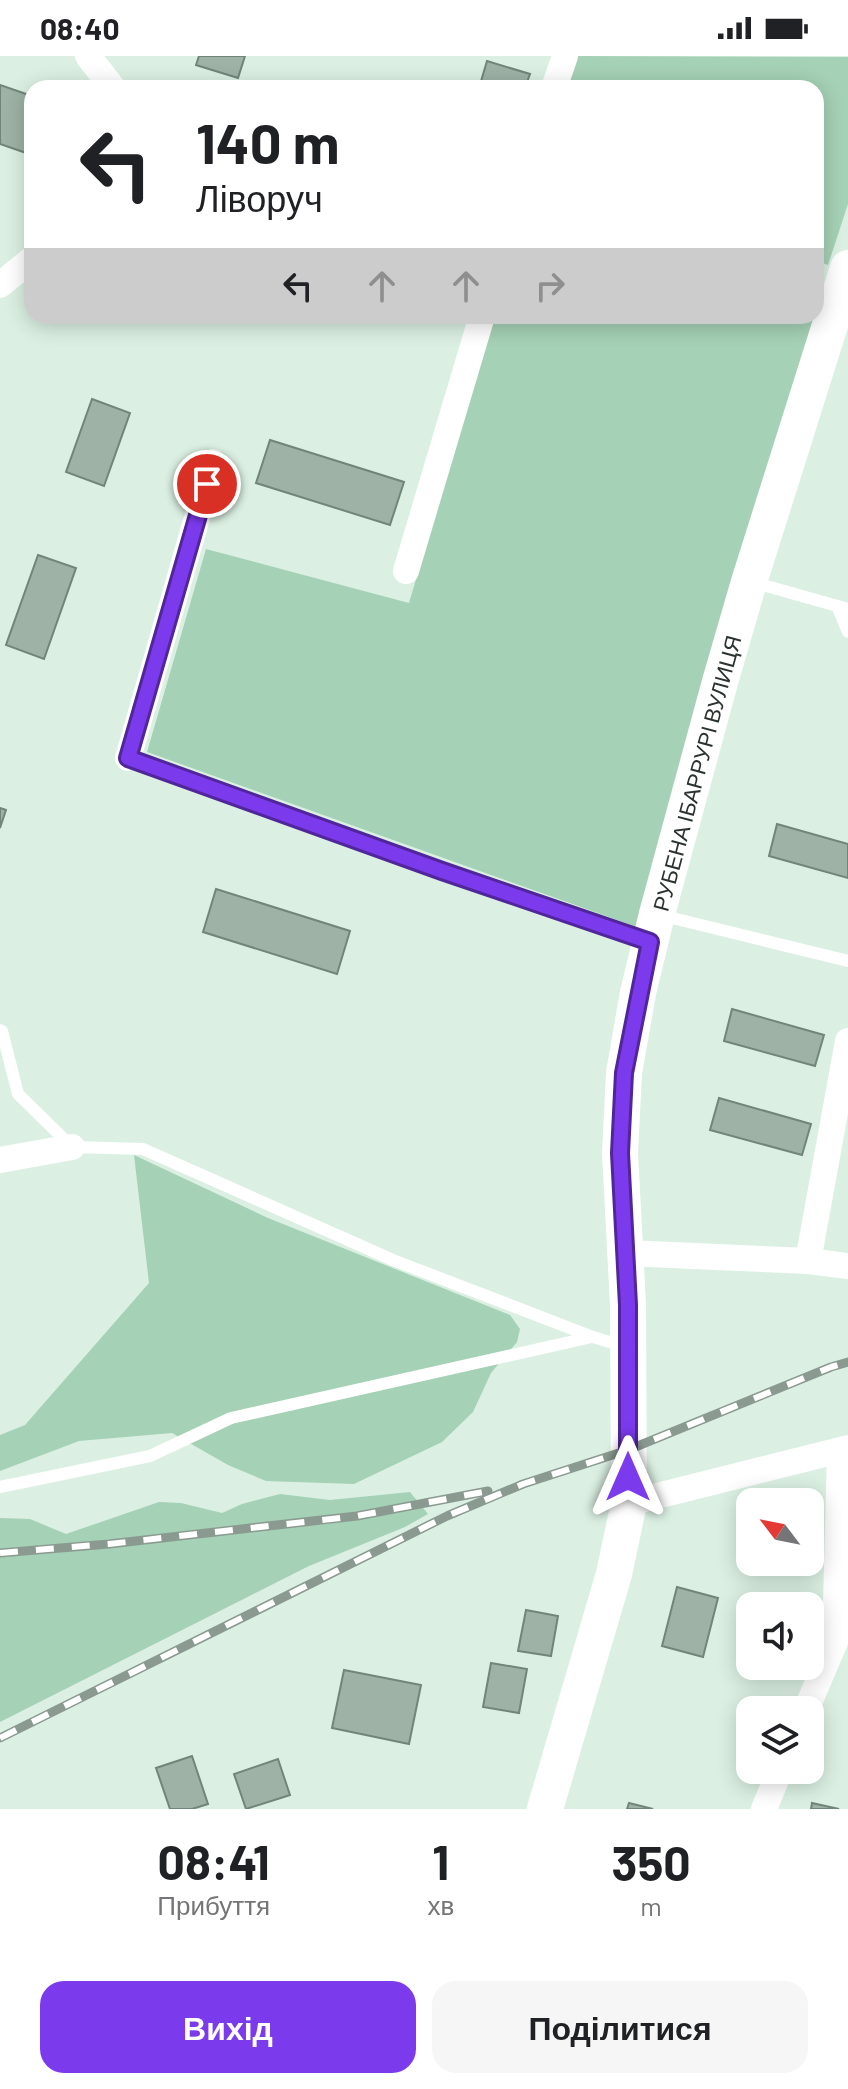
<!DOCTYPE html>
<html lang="uk">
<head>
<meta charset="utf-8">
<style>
	:root { --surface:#fff; --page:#f6f6f6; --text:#202124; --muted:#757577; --accent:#7c3aed }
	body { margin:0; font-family:Barlow,sans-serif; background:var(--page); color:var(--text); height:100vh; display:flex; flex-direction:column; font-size:30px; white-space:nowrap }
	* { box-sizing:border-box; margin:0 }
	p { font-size:26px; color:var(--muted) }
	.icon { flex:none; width:44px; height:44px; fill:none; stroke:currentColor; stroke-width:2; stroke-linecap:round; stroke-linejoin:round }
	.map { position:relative; height:1753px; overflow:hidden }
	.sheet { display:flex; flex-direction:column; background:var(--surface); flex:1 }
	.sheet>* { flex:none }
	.banner { position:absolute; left:24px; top:24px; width:800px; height:244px; border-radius:24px; box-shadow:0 4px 20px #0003; background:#fff; color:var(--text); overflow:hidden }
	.needle { width:52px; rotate:302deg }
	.controls { position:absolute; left:736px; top:1432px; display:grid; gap:16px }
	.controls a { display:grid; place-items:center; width:88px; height:88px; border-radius:16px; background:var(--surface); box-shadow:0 4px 20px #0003; font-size:40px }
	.pin { position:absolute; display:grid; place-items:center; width:68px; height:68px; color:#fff; margin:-34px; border:4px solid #fff; border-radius:50%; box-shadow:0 2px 8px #0007 }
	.me { position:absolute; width:88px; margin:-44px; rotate:0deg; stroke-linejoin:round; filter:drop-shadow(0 0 6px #0008) }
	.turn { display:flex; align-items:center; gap:28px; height:168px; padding:0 40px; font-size:36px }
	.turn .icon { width:104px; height:104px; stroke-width:2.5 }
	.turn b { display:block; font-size:56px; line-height:68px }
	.lanes { display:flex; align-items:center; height:76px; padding:0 40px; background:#0003; justify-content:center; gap:40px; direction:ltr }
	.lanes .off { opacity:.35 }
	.eta { display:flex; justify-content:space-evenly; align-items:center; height:136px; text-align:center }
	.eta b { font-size:48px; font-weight:700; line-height:56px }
	.primary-button { display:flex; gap:16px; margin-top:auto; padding:16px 40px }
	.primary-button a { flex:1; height:92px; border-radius:24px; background:var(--accent); color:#fff; font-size:32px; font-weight:700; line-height:92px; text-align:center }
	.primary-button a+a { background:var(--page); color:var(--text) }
	.status { display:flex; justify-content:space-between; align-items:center; height:56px; padding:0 40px; background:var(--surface); direction:ltr }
	.status svg { height:22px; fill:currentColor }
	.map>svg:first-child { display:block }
	.green { fill:#a5d1b6 }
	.building { fill:#9eb2a6; stroke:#72857a; stroke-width:2 }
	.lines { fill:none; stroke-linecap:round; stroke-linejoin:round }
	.lane { stroke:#fff; stroke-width:12 }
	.street { stroke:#fff; stroke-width:26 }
	.secondary { stroke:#fff; stroke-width:36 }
	.rail-casing { stroke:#8b9a91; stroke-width:9 }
	.rail { stroke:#fff; stroke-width:6; stroke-dasharray:18; stroke-linecap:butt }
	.route-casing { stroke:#51269a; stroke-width:20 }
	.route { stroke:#7c3aed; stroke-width:14 }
	.labels { text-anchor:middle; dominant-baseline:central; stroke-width:7; stroke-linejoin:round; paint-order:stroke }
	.street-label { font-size:22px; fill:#2b332e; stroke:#fff }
</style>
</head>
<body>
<div class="status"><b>08:40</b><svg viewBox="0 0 49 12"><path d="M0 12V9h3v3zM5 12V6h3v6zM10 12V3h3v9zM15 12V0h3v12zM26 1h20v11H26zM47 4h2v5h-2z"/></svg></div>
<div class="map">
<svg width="848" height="1753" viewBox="0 0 848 1753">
	<rect width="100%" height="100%" fill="#dbf0e3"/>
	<!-- green -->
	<g class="green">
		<path d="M578,0L848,1V148L828,209L816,205V32H567Z"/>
		<path d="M816,252L821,253L637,871L147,696L206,493L409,547L494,260H816Z"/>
		<path d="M134,1099L268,1162L510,1259L520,1273L517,1286L491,1317L473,1356L442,1386L354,1428L266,1425L228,1409L172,1377L79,1385L0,1415V1379L25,1369L149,1227Z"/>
		<path d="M410,1436L428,1458L405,1471L309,1510L0,1666V1462L30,1463L66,1478L159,1446L181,1447L222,1457L242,1448L280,1438L330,1444Z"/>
	</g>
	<!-- building -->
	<g class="building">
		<path d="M199,0H245L238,22L196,9Z"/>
		<path d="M487,5L530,18L525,32H479Z"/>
		<path d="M0,29L32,40V99L0,88Z"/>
		<path d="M92,343L130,357L104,430L66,416Z"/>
		<path d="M270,384L404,426L390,469L256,427Z"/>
		<path d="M38,499L76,512L44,603L6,589Z"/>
		<path d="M0,752L6,754L0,772Z"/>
		<path d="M777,768L848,788V822L769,800Z"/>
		<path d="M216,833L350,875L337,918L203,876Z"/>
		<path d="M732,953L824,979L815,1010L724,985Z"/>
		<path d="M719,1042L811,1068L802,1099L710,1074Z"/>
		<path d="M677,1531L718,1542L703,1601L662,1590Z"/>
		<path d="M526,1554L558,1560L551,1600L518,1595Z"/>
		<path d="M491,1607L527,1613L519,1657L483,1651Z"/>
		<path d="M344,1614L421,1629L409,1688L332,1672Z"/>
		<path d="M192,1700L208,1748L192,1753H170L156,1712Z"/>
		<path d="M278,1703L290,1739L246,1753L234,1718Z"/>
		<path d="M629,1747L653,1753H627Z"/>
		<path d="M812,1747L839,1753H811Z"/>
	</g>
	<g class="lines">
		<!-- lane -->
		<g class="lane">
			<path d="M752,526L848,553"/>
			<path d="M837,550L848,576"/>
			<path d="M128,702L442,815L646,884"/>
			<path d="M660,859L848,905"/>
			<path d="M0,974L2,975L18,1038L72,1091L143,1093L393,1204L593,1281L626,1291"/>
			<path d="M0,1431L150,1400L231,1362L592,1281"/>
		</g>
		<!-- street -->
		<g class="street">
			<path d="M88,0L113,32"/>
			<path d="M554,32L565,0"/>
			<path d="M0,229L32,203"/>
			<path d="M406,515L482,260"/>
			<path d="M128,702L213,406"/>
			<path d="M0,1104L72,1091"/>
			<path d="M626,1197L808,1205L848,1210"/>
			<path d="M808,1205L848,985"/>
			<path d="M629,1447L848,1392"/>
			<path d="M806,1654L835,1586L840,1395"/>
			<path d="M764,1753L780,1714"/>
		</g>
		<!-- secondary -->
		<path class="secondary" d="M545,1753L614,1518L629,1447L628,1249L620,1097L624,1017L638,937L657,858L720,626L749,526L848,212"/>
		<!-- rail casing -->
		<g class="rail-casing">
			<g id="rail">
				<path d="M0,1497L109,1488L357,1460L488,1435"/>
				<path d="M0,1682L447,1460L523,1428L628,1394L831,1311L848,1306"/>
			</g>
		</g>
		<!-- rail -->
		<use href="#rail" class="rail"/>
	</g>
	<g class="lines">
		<!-- route casing -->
		<g class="route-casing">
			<path id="route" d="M207,428L128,702L442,815L650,886L624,1017L620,1097L628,1249V1421"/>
		</g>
		<!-- route -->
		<use href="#route" class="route"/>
	</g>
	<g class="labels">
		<!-- street labels -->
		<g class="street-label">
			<text transform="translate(696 717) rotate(-75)">РУБЕНА ІБАРРУРІ ВУЛИЦЯ</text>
		</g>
	</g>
</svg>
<div class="controls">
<a><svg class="needle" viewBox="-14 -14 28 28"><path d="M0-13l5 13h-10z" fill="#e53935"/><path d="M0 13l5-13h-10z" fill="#757577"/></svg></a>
<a><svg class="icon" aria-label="sound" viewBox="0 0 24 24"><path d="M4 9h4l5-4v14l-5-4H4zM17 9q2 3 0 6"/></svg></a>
<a><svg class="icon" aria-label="layers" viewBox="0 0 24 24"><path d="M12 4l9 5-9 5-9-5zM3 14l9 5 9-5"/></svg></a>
</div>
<div class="pin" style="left:207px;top:428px;background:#d93025"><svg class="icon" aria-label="arrive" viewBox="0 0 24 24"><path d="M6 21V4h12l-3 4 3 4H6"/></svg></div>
<svg class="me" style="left:628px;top:1421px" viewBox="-20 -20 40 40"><path d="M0-17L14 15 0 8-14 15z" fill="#7c3aed" stroke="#fff" stroke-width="4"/></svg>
<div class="banner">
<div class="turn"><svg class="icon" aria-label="left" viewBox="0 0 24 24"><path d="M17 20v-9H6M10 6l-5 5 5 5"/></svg><div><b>140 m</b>Ліворуч</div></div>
<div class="lanes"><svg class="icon" aria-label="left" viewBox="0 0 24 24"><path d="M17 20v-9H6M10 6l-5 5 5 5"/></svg><svg class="icon off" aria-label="ahead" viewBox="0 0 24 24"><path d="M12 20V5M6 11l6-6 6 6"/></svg><svg class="icon off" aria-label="ahead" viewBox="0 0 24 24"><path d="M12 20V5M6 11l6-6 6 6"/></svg><svg class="icon off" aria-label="right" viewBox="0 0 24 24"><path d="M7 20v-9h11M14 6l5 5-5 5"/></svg></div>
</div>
</div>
<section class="sheet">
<div class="eta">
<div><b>08:41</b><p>Прибуття</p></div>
<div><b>1</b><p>хв</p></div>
<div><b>350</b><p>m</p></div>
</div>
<div class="primary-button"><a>Вихід</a><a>Поділитися</a></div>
</section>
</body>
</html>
